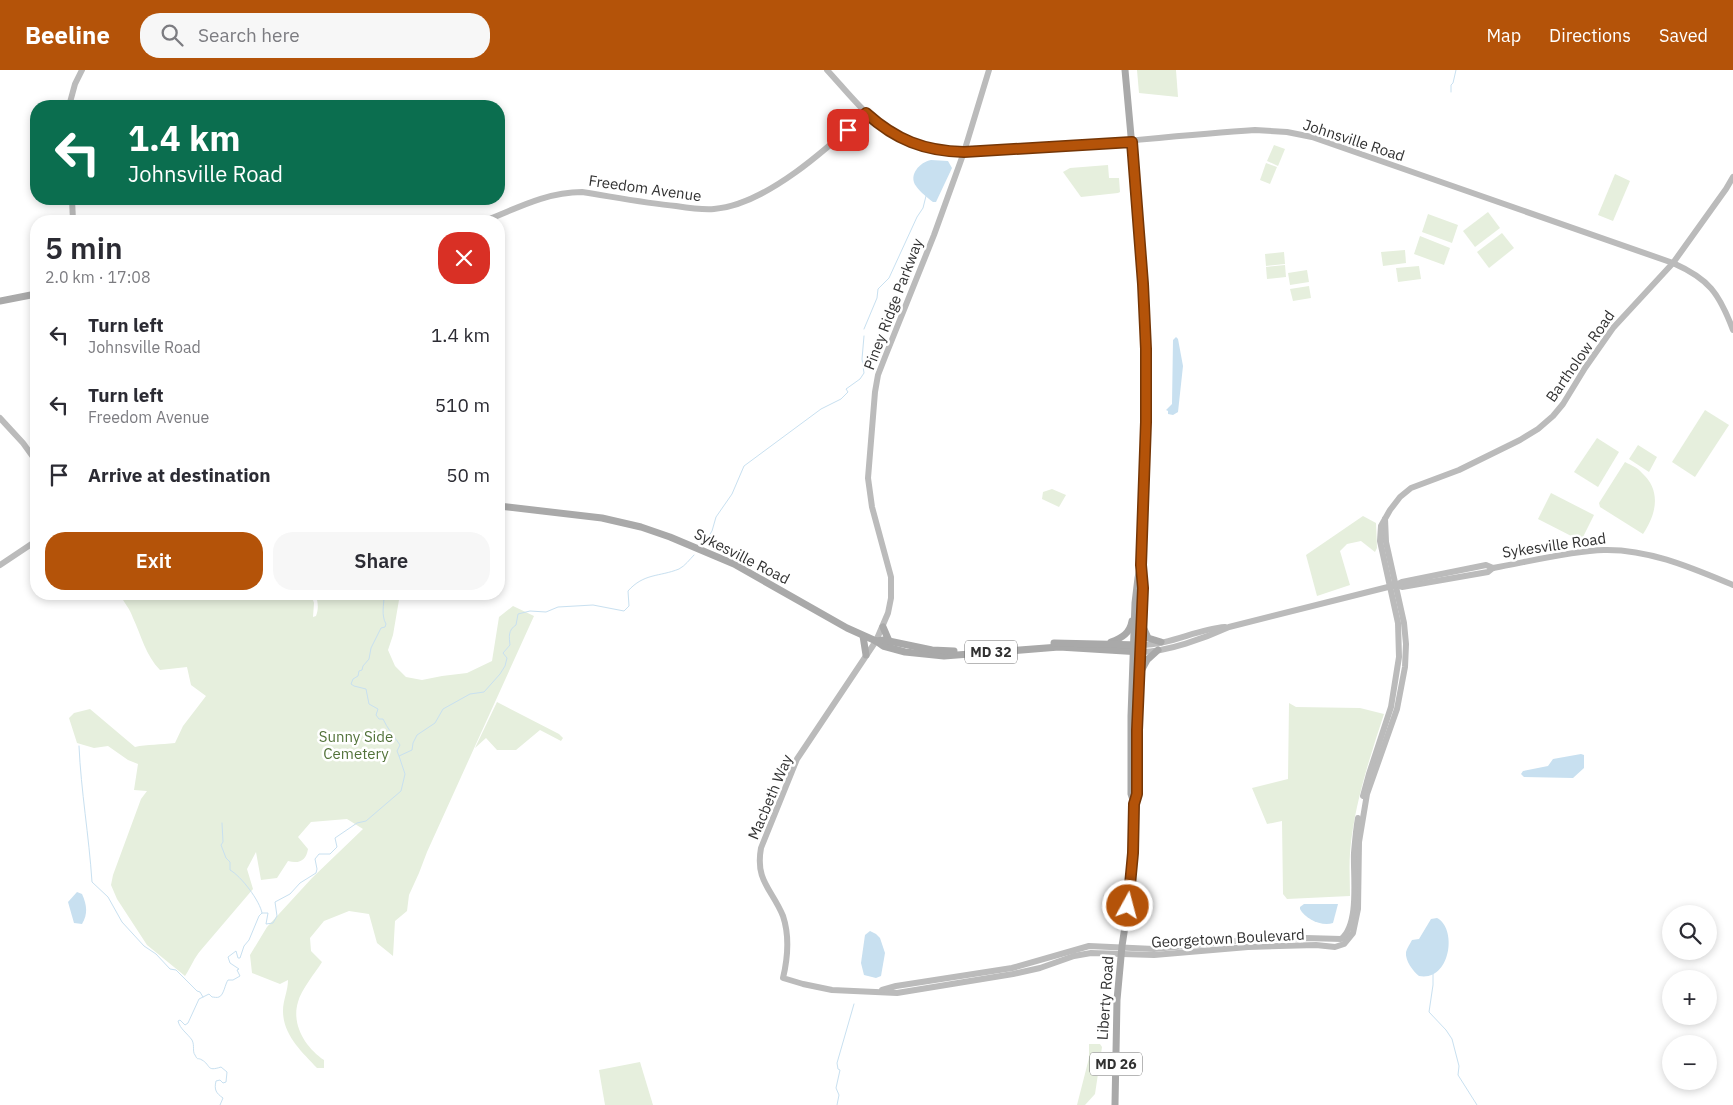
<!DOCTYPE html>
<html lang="en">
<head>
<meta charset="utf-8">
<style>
	:root { --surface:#fff; --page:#f7f7f7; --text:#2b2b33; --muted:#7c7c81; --accent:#b45309 }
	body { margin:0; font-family:"IBM Plex Sans",sans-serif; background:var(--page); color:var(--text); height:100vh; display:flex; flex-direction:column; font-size:19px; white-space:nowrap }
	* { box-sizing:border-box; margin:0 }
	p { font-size:16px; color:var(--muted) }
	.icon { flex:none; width:28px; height:28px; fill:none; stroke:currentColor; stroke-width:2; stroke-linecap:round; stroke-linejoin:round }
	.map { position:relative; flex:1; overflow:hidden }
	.panel { position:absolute; left:30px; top:145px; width:475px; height:385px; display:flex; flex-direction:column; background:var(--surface); border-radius:20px; box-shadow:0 2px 8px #0003 }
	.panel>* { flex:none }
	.top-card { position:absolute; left:30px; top:30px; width:475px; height:105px; border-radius:20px; box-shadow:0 2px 8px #0003; background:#0b6e4f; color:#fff; overflow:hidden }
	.tools { position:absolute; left:1662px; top:835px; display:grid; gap:10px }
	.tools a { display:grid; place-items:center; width:55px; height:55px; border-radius:50%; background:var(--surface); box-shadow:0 2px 8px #0003; font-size:25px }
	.pin { position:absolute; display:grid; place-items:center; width:42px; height:42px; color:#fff; margin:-21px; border-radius:10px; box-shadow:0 2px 8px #0006 }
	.me { position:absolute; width:55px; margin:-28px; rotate:7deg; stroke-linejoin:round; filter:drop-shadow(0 0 4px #0008) }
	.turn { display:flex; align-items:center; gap:18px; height:105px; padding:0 15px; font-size:22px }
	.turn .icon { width:65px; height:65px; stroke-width:2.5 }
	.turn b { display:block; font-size:35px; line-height:42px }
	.round { display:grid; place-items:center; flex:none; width:52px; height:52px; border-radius:20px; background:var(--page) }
	.headline { display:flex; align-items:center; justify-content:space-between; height:85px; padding:0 15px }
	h1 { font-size:30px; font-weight:600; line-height:38px }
	.action { display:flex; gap:10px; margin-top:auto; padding:10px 15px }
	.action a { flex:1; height:58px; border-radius:20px; background:var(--accent); color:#fff; font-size:20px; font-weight:600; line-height:58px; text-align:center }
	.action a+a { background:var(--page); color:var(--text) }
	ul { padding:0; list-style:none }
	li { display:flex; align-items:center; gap:15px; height:70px; padding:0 15px }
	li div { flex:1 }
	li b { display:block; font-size:19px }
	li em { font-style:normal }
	header { display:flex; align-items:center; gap:30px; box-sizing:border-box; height:70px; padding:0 25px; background:var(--accent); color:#fff }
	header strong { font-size:24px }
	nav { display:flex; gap:28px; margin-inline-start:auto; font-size:18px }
	.search { width:350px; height:45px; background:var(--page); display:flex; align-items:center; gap:12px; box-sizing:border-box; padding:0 18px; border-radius:20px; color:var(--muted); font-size:19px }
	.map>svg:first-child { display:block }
	.green { fill:#e6efdd }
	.water { fill:#c8e0f0 }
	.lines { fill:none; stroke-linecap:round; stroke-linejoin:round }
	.stream { stroke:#c8e0f0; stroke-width:1 }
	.secondary { stroke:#bbb; stroke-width:6 }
	.primary { stroke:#a9a9a9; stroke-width:7 }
	.route-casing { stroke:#753606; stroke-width:12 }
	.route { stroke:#b45309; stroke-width:9 }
	.labels { text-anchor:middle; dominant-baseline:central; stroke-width:5; stroke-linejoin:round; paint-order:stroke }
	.shield { fill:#fff; stroke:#6f6f6f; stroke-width:1 }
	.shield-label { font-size:14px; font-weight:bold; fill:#313131 }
	.street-label { font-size:15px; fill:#313131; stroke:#fff }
	.park-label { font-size:15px; fill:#527239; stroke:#fff }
</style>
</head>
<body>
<header>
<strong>Beeline</strong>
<div class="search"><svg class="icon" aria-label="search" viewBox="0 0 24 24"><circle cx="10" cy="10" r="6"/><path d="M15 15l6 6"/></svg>Search here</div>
<nav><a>Map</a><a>Directions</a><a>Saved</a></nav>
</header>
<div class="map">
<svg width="1733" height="1035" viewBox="0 0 1733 1035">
	<rect width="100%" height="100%" fill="#fff"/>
	<!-- green -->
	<g class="green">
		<path d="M1137,0H1176L1178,27L1139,23Z"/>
		<path d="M1274,75L1285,79L1278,96L1267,91Z"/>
		<path d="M1266,93L1277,97L1270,114L1260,110Z"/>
		<path d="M1108,95L1109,108H1119L1120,122L1118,123L1081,127L1063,102L1070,98Z"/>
		<path d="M1615,104L1630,111L1613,151L1598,145Z"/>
		<path d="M1488,142L1500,158L1475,177L1463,161Z"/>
		<path d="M1428,144L1458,155L1452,173L1422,162Z"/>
		<path d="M1502,163L1514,178L1489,198L1477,182Z"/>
		<path d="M1420,166L1450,178L1444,195L1414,184Z"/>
		<path d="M1405,180L1406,193L1383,196L1381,182Z"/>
		<path d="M1284,182L1285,194L1266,196L1265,184Z"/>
		<path d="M1285,195L1286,207L1267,209L1266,197Z"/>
		<path d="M1419,196L1421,209L1398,212L1396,198Z"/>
		<path d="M1307,200L1309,212L1290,215L1288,203Z"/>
		<path d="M1309,216L1311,228L1293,231L1290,219Z"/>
		<path d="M1705,340L1729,355L1695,407L1672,392Z"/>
		<path d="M1597,368L1619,382L1598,417L1574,402Z"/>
		<path d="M1638,375L1657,387L1649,402L1629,389Z"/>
		<path d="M1625,392C1631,395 1638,398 1642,403C1662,421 1656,445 1643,464L1600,437L1599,433Z"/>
		<path d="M1052,419L1066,425L1059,437L1042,429L1043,422Z"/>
		<path d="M1551,423L1594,445L1581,471L1538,449Z"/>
		<path d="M1363,446L1376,453L1377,478L1375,482L1361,471L1347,474L1340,481L1350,515L1317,526L1306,485Z"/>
		<path d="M119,524H311L314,533L313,547L316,546C319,538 318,531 315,524H400L393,565L388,580L395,596L406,607L422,610L442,606L467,603L492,591L499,547L513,536L534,546L427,782L419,803L409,825L407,841L395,851L393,886L377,873L369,844L349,841L324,851L310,868L311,881L322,892C315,903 301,920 298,932C291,955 306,978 324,990V998H317C302,982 283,965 283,941C283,930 288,921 288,910L280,914L252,903L250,885L267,857L312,808L363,759L347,749L311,752L298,767L308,779C306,791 299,794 288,791L277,808L261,810L256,782L247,799L253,819L201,880C194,888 191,897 185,906L147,875L117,829L111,815L113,805L141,729L147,721L134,720L138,694L128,690L108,676L94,678L77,673L69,648L74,643L90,639L135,677C147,674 161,675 175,673L183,656L206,626L191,615L187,597L160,600C146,586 141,565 133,548C130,539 124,532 119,524Z"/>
		<path d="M497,632L559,664L563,668L561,671L540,660L516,680H497L486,668L475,678Z"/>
		<path d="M1289,633L1296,637L1360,638L1384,644C1369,690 1354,735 1350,783C1349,798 1350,812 1350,826L1287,829L1283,824L1282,751L1267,754L1252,718L1288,709Z"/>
		<path d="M1089,974H1100L1102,977L1095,1024L1085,1035H1077L1089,988Z"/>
		<path d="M640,992L653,1035H605L599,1000Z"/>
	</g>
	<!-- water -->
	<g class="water">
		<path d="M931,90L948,91L952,98L936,132H933C928,128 920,122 916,116C908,105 920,92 931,90Z"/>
		<path d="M1176,267L1178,269L1183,296L1178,342L1173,345L1168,344V341L1166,340L1172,334L1173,270Z"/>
		<path d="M1581,684L1584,685V698L1573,708L1524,707L1521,704L1523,701L1548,696L1553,689Z"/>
		<path d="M77,822L82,824C87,835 88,844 82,854L74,853L68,832Z"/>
		<path d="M1304,834H1338L1333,853C1322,857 1305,849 1300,839V837Z"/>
		<path d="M1437,848C1458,859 1450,912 1419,906C1413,901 1405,891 1406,882C1407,878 1410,874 1412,870L1419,869L1431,849Z"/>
		<path d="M870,861L876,864L880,868L885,883L881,906L876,908L864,905L861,893L865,865Z"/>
	</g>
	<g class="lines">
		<!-- stream -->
		<g class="stream">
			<path d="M1451,22V15L1453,13L1456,0"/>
			<path d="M864,259L877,228L878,219L889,208L917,147L923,138L926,126"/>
			<path d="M705,472L712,461L716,447L732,424L744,396L821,339L841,329L848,322L846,319L860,309L864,303L862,289L864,266"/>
			<path d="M382,524L384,526C384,535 381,545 386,554L385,557L381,558L371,578L369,589L363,596L362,600L359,601L358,606L353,609L351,614L354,616L366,619L369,634L378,639L376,645L379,649H383C387,658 394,666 400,675L397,681L399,686"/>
			<path d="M79,676C81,721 89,766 92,812L108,827L122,852L144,876L156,884L170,899L176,900L197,921L200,922L203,927"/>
			<path d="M222,753L223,772L221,775L226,788L230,792V800C241,806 260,831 262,843"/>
			<path d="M1433,904V915L1429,942L1446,960L1452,969L1459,996L1458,1005L1477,1035"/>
			<path d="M220,1035L223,1028C216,1023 214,1020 216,1011L220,1010L223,1013L226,1012L227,1002L221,997C206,1002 211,995 202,990C197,987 198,991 195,985C192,981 195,976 192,970C187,963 180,959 178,951L180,950L185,955L188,953L199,929L209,924L212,927C214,927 217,928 219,927C224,925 225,914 228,910H233L240,906L237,900L239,899L230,893L228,887L236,881L238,888H240L244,876L249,870L259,846L262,843H268L266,854L273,853L277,846L275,832L290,824L300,813L316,803L317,799L315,789L319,784H330L337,777L335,768L357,753L366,751L401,721L405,704L399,686L412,680L413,673L417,665L435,653L443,639L470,624L484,622L500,604L505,596L507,588L503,583L510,575C509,567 508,560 516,555L518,544L530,541L546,542L558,537L593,535L624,541L629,536L628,521C644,503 659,507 679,499C685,496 690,489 694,485"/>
			<path d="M837,1035L839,1025L836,1018L840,1000L838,999L837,993L854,934"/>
		</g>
		<!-- secondary -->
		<g class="secondary">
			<path d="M827,0C852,27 874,58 909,72C946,88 989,81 1029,79C1104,74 1179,65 1255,60L1287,62L1312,67L1673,193C1709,209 1719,223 1733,260"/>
			<path d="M989,0L964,82L934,165L885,287L878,305L875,322L868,408L872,437L891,507V528L888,543L876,571L797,689L761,778C755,811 772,819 783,846C790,867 788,887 783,908L803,914L832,920L897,923L1013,904L1040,898L1074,886L1091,883L1154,885L1248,877L1316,875L1335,877L1344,874L1353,863L1358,839L1359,772L1367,724L1397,639L1405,597L1406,574L1404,553L1386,472L1385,449"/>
			<path d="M69,36L75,14L82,0"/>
			<path d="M72,129L73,151"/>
			<path d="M485,151C517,138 547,122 582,122C614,127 645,133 676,136C689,138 702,140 714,139C766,135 829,77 866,43"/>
			<path d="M0,348L23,373L36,391"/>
			<path d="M0,495L36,471"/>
			<path d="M1396,515L1402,517L1488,502L1493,498C1527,492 1570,481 1604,480C1649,479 1692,498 1733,515"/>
			<path d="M1141,575C1170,575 1197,559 1225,557"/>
			<path d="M1141,582C1167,582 1205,568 1229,557L1396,515L1402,512L1486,495L1493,498"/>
			<path d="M1363,726L1369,704L1391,637L1399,587L1398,553L1380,471L1381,456L1390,440L1400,427L1411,418L1459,400L1520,370L1538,359L1553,346L1563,334L1585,298L1613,258L1673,193L1726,119L1733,107"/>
			<path d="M882,920L896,916L1012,898L1089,876L1154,879L1247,870L1306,868L1341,869C1360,854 1353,805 1354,783C1355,771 1356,759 1358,748"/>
		</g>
		<!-- primary -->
		<g class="primary">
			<path d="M0,231L36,224"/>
			<path d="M499,436L602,448L641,457L670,467L734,494L847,558L876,571L883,576L905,582L944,586L1059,577L1141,582"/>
			<path d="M883,557L889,571"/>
			<path d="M1144,559L1148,568L1161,572"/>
			<path d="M863,566L866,585"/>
			<path d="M876,571L884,570L932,580L954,581"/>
			<path d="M1111,572C1122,568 1130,563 1132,551"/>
			<path d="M1054,573L1141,575"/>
			<path d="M1141,601L1147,590L1158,580"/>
			<path d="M1134,733L1131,724V646L1135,533L1138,508L1140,498"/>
			<path d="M1115,1035L1117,930L1122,876L1131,817L1134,766V734L1137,724V660L1143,518L1141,495L1146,353V279L1141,176L1125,0"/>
		</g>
	</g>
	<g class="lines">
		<!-- route casing -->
		<g class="route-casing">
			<path id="route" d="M848,60L866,43C896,70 924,81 964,82L1132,72L1143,214L1146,279V352L1141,495L1143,518L1137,660V724L1134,734L1133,783L1128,836"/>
		</g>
		<!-- route -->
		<use href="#route" class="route"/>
	</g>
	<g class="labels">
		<!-- shield labels -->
		<g class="shield">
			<rect x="965" y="570.5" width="52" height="23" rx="4"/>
			<rect x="1090" y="982.5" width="52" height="23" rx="4"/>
		</g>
		<g class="shield-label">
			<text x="991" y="582">MD 32</text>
			<text x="1116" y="994">MD 26</text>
		</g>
		<!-- street labels -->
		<g class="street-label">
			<text transform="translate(1354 70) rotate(18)">Johnsville Road</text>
			<text transform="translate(645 118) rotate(8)">Freedom Avenue</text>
			<text transform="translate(893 234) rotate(-69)">Piney Ridge Parkway</text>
			<text transform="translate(1580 286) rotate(-55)">Bartholow Road</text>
			<text transform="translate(1554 475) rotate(-8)">Sykesville Road</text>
			<text transform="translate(742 486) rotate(27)">Sykesville Road</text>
			<text transform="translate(770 727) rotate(-67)">Macbeth Way</text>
			<text transform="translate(1228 868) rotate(-3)">Georgetown Boulevard</text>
			<text transform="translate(1105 928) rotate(-86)">Liberty Road</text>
		</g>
		<!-- park labels -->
		<g class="park-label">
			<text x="356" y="666">Sunny Side<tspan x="356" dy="17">Cemetery</tspan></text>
		</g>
	</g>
</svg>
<div class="tools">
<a><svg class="icon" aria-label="search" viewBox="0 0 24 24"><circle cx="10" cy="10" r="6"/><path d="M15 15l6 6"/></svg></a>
<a>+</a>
<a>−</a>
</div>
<div class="pin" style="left:848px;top:60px;background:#d93025"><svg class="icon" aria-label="arrive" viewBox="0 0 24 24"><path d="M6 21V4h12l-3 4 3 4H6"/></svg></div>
<svg class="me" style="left:1128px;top:836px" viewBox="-20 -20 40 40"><circle r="17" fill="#b45309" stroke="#fff" stroke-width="3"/><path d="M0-11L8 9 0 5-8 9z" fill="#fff"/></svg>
<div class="top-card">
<div class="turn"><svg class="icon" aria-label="left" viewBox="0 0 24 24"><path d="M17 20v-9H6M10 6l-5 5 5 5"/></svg><div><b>1.4 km</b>Johnsville Road</div></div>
</div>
<section class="panel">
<div class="headline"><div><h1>5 min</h1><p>2.0 km · 17:08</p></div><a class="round" style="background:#d93025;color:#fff"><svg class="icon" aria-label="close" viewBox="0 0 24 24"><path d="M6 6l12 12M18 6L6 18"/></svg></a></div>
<ul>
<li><svg class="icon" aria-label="left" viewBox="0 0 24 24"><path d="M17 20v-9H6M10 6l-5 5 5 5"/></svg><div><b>Turn left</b><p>Johnsville Road</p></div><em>1.4 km</em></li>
<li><svg class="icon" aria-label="left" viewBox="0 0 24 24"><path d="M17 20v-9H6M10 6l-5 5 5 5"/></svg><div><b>Turn left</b><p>Freedom Avenue</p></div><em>510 m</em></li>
<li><svg class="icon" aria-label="arrive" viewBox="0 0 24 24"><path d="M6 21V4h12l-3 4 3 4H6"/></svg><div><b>Arrive at destination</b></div><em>50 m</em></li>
</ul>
<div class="action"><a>Exit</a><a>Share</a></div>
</section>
</div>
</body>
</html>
